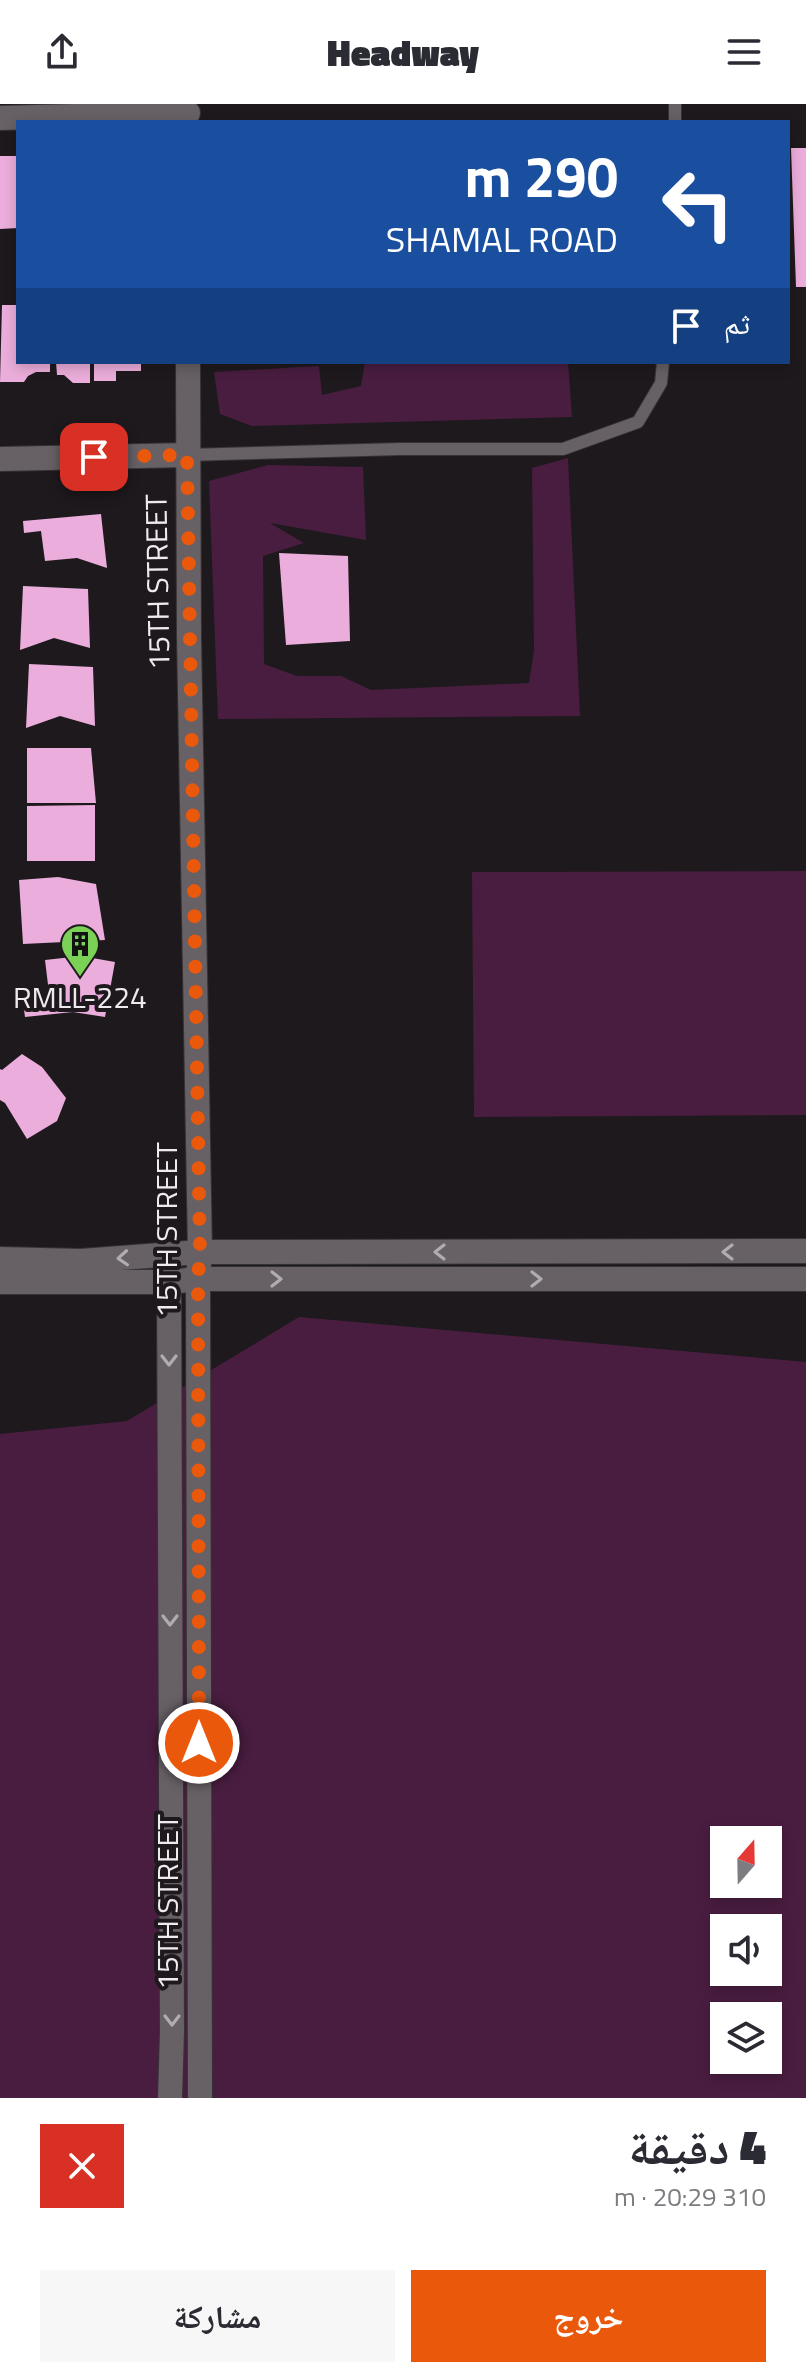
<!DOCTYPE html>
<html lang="ar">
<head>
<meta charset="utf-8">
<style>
	:root { --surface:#fff; --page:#f7f7f7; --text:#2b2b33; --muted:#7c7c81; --accent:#ea580c }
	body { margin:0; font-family:"Titillium Web","Noto Naskh Arabic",sans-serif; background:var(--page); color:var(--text); direction:rtl; height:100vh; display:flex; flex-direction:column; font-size:30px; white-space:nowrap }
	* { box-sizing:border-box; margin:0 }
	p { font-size:26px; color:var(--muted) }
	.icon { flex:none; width:44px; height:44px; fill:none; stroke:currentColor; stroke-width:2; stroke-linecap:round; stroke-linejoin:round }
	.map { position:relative; height:1994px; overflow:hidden; direction:ltr }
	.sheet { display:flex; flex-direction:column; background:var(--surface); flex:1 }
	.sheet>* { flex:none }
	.hud { position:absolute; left:16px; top:16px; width:774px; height:244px; border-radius:0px; box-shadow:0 4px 12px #0003; direction:rtl; background:#1a4fa0; color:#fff; overflow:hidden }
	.needle { width:52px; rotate:20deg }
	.controls { position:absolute; left:710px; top:1722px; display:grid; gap:16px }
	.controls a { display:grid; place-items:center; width:72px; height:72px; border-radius:0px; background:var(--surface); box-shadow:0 4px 12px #0003; font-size:40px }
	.pin { position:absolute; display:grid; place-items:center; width:68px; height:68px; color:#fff; margin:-34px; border-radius:16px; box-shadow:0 4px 12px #0006 }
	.me { position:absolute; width:88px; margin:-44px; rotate:0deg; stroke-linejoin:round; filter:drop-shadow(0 0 6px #0008) }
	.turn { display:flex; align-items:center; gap:28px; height:168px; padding:0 40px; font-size:36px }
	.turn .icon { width:104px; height:104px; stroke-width:2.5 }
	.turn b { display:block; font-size:56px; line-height:68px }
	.then { display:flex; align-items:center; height:76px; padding:0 40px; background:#0003; gap:16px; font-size:30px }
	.round { display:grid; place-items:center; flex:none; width:84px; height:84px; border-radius:0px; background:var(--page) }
	.overview { display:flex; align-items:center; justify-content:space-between; height:136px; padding:0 40px }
	h1 { font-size:48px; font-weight:800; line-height:60px }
	.action { display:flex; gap:16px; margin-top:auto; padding:16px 40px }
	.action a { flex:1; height:92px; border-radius:0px; background:var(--accent); color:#fff; font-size:32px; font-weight:800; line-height:92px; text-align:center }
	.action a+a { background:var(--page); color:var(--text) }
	header { display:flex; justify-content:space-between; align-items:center; height:104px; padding:0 40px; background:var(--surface); font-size:36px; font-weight:800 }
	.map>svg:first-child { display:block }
	.green { fill:#491d40; fill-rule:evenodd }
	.building { fill:#ebaddb }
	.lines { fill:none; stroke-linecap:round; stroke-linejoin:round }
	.lane-casing { stroke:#363335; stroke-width:14 }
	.street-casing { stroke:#363335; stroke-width:26 }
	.lane { stroke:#676065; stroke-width:12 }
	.street { stroke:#676065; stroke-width:24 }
	.oneway { stroke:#b1acb0 }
	.route { stroke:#ea580c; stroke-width:14; stroke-dasharray:0 25.2 }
	.labels { text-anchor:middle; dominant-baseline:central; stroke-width:8; stroke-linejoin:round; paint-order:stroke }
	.street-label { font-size:30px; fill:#eeeaed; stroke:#1e191d }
	.poi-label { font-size:30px; fill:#eeeaed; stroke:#1e191d }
</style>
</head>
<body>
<header><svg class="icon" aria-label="menu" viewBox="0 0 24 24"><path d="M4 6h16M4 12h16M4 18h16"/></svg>Headway<svg class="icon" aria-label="share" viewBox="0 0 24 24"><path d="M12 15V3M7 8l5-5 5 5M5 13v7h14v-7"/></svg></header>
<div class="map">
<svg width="806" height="1994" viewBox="0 0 806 1994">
	<rect width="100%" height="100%" fill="#1e191d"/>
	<!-- green -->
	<g class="green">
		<path d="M365,258H568L572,313L252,322L220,310L214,268L319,262L322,291L361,282Z"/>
		<path d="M568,354L580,612L218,615L209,377L268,361L363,363L366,436L270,419L304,439L263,452L264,560L297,572H341L371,586L529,579L534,546L532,364Z"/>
		<path d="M806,767V1011L474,1013L472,768Z"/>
		<path d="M299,1213L806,1258V1994H0V1330L127,1317ZM724,1736H768V1780H724ZM724,1824H768V1868H724ZM724,1912H768V1956H724Z"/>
	</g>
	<!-- building -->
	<g class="building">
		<path d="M791,44H806V183H796Z"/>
		<path d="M0,52H18V124L0,125Z"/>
		<path d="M2,201H18V258H50V268H36L28,272L24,278H0Z"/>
		<path d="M56,258H90V279H73L64,271H57Z"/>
		<path d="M94,258H141V267H116V277H94Z"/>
		<path d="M101,410L107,464L77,454L45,457L41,427L24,429L23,417Z"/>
		<path d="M279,449L348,452L350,537L286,541Z"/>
		<path d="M23,482L88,485L90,544L54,534L20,546Z"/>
		<path d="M29,560L93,563L95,622L60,612L26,624Z"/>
		<path d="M27,644H91L96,699H27Z"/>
		<path d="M95,701V757H27V702Z"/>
		<path d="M58,773L96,780L105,836L23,840L19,776Z"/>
		<path d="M81,852L115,858L105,913L73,908L25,913L22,892L49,889L45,856Z"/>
		<path d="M22,950L42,963L66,994L57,1017L27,1035L5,999L0,996V965L2,966Z"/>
	</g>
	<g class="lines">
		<!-- lane casing -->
		<g class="lane-casing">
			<g id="lane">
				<path d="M675,18V0"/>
				<path d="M187,351L400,345H563L638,318L661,279L663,258"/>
			</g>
		</g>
		<!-- street casing -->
		<g class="street-casing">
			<g id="street">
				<path d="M0,14L188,9"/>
				<path d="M188,258L189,533L200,1148L198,1175L200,1994"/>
				<path d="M0,355L187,351"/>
				<path d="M0,1155L81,1157L200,1148L806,1147"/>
				<path d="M0,1178H169L198,1175H806"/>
				<path d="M169,1178L172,1928L170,1994"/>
			</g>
		</g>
		<!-- lane -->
		<use href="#lane" class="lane"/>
		<!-- street -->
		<use href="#street" class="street"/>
	</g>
	<!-- one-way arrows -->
	<defs><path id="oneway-chevron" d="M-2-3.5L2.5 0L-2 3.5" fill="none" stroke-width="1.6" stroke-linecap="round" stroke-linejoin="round" transform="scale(2)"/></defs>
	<g class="oneway">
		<use href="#oneway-chevron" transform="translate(440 1148) rotate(180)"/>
		<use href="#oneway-chevron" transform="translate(728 1148) rotate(180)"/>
		<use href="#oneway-chevron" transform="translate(123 1154) rotate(176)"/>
		<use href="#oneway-chevron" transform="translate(276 1175)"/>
		<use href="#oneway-chevron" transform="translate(536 1175)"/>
		<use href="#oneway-chevron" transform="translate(169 1256) rotate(90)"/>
		<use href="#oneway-chevron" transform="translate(170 1516) rotate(90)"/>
		<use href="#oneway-chevron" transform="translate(172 1916) rotate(90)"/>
	</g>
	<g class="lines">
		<!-- route -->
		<path class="route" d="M94,353L187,351L200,1148L198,1175L199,1639"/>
	</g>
	<!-- icons -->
	<defs>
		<g id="building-pin" transform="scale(2)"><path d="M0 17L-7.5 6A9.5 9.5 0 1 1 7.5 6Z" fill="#7bd156" stroke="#1e191d"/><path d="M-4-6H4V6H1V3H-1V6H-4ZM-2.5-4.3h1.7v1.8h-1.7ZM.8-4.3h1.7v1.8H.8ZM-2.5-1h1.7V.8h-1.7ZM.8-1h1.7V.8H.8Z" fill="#111"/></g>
	</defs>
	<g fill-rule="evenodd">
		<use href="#building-pin" x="80" y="840"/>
	</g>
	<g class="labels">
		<!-- street labels -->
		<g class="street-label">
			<text transform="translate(157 478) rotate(-91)">15TH STREET</text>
			<text transform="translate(166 1126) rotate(-90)">15TH STREET</text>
			<text transform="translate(167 1798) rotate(-90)">15TH STREET</text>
		</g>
		<!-- poi labels -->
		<g class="poi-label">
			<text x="80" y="893">RMLL-224</text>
		</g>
	</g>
</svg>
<div class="controls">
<a><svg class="needle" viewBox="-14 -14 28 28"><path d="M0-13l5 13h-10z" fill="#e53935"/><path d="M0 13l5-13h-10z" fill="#7c7c81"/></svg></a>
<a><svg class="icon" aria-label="sound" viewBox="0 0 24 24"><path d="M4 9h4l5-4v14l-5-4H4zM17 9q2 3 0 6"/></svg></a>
<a><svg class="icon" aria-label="layers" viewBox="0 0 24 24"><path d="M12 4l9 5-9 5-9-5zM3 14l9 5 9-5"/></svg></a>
</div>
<div class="pin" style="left:94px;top:353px;background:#d93025"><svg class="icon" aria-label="arrive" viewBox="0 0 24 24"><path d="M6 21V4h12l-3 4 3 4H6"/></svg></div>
<svg class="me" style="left:199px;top:1639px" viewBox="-20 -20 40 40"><circle r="17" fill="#ea580c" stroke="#fff" stroke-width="3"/><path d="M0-11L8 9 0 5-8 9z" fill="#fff"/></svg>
<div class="hud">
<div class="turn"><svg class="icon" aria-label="left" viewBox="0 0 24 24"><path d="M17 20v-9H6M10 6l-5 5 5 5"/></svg><div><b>290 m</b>SHAMAL ROAD</div></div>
<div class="then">ثم<svg class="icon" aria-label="arrive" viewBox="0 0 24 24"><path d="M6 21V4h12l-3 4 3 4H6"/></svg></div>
</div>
</div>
<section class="sheet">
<div class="overview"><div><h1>4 دقيقة</h1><p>310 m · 20:29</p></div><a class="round" style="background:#d93025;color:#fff"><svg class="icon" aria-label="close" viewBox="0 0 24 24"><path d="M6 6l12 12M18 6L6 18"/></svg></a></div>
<div class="action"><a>خروج</a><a>مشاركة</a></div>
</section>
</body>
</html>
